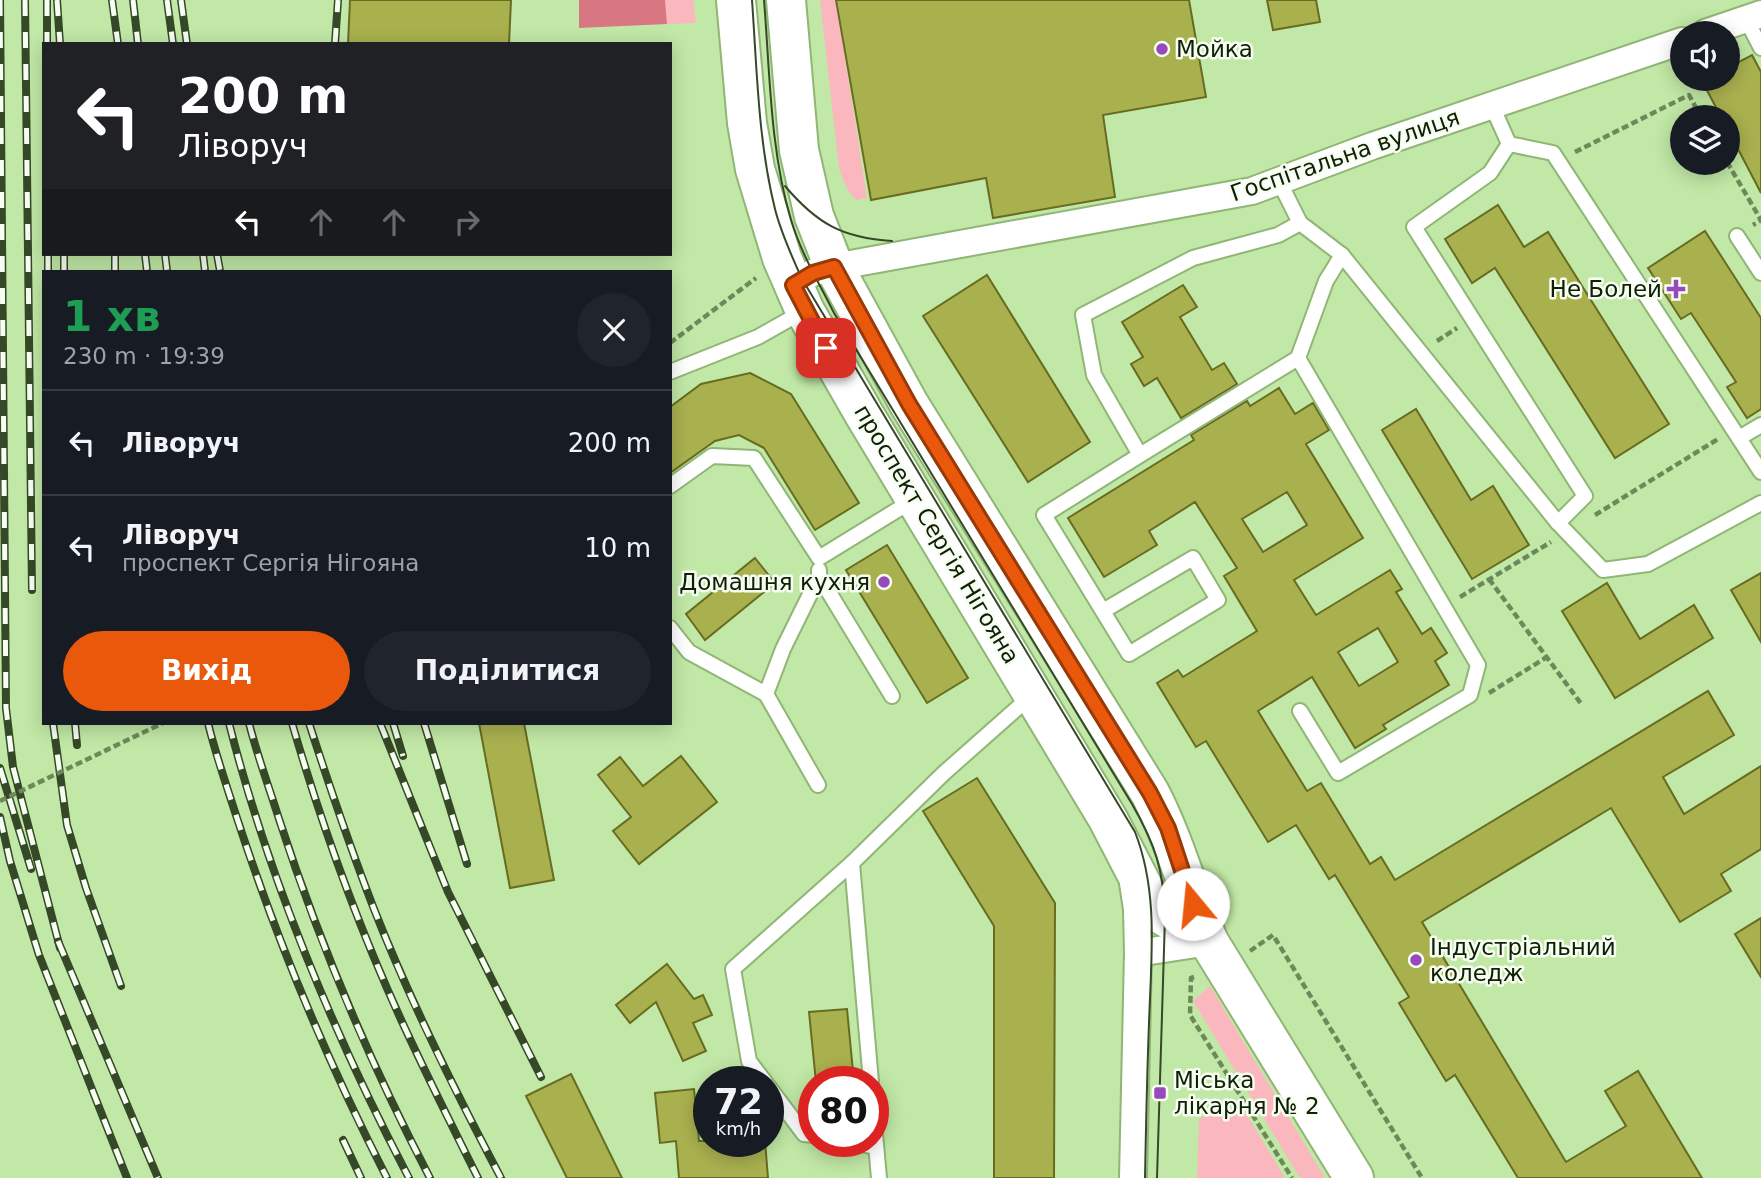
<!DOCTYPE html>
<html lang="uk">
<head>
<meta charset="utf-8">
<style>
	:root { --surface:#171b24; --page:#20242c; --text:#f1f3f6; --muted:#9ea1a6; --line:#363941; --accent:#ea580c }
	body { margin:0; font-family:"DejaVu Sans",sans-serif; background:var(--page); color:var(--text); height:100vh; display:flex; flex-direction:column; font-size:26px; white-space:nowrap }
	* { box-sizing:border-box; margin:0 }
	p { font-size:23px; color:var(--muted) }
	.icon { flex:none; width:38px; height:38px; fill:none; stroke:currentColor; stroke-width:2; stroke-linecap:round; stroke-linejoin:round }
	.map { position:relative; flex:1; overflow:hidden }
	.details { position:absolute; left:42px; top:270px; width:630px; height:455px; display:flex; flex-direction:column; background:var(--surface); border-radius:0px; box-shadow:0 4px 18px #0003 }
	.details>* { flex:none }
	.top-card { position:absolute; left:42px; top:42px; width:630px; height:214px; border-radius:0px; box-shadow:0 4px 18px #0003; background:#202124; color:#fff; overflow:hidden }
	.tools { position:absolute; left:1670px; top:21px; display:grid; gap:14px }
	.tools a { display:grid; place-items:center; width:70px; height:70px; border-radius:50%; background:var(--surface); box-shadow:0 4px 18px #0003; font-size:35px }
	.speed { position:absolute; left:693px; top:1066px; display:flex; gap:14px; font-size:35px; font-weight:700; text-align:center }
	.speed>* { display:grid; place-content:center; width:91px; height:91px; border-radius:50%; background:var(--surface); box-shadow:0 4px 18px #0003; line-height:1 }
	.speed small { font-size:18px; font-weight:400 }
	.speed .limit { border:10px solid #d22; background:#fff; color:#111 }
	.pin { position:absolute; display:grid; place-items:center; width:60px; height:60px; color:#fff; margin:-30px; border-radius:14px; box-shadow:0 4px 10px #0006 }
	.me { position:absolute; width:77px; margin:-38px; rotate:343deg; stroke-linejoin:round; filter:drop-shadow(0 0 5px #0008) }
	.turn { display:flex; align-items:center; gap:24px; height:147px; padding:0 21px; font-size:32px }
	.turn .icon { width:91px; height:91px; stroke-width:2.5 }
	.turn b { display:block; font-size:49px; line-height:60px }
	.lanes { display:flex; align-items:center; height:66px; padding:0 21px; background:#0003; justify-content:center; gap:35px; direction:ltr }
	.lanes .off { opacity:.35 }
	.round { display:grid; place-items:center; flex:none; width:74px; height:74px; border-radius:37px; background:var(--page) }
	.head { display:flex; align-items:center; justify-content:space-between; height:119px; padding:0 21px }
	h1 { font-size:42px; font-weight:600; line-height:52px; color:#1e9e55 }
	.cta { display:flex; gap:14px; margin-top:auto; padding:14px 21px }
	.cta a { flex:1; height:80px; border-radius:42px; background:var(--accent); color:#fff; font-size:28px; font-weight:600; line-height:80px; text-align:center }
	.cta a+a { background:var(--page); color:var(--text) }
	ul { padding:0; list-style:none }
	li { display:flex; align-items:center; gap:21px; height:105px; padding:0 21px; border-top:2px solid var(--line) }
	li div { flex:1 }
	li b { display:block; font-size:26px }
	li em { font-style:normal }
	.map>svg:first-child { display:block }
	.green { fill:#fab8be }
	.forest { fill:#d87682 }
	.building { fill:#a9b14f; stroke:#676c21; stroke-width:2; fill-rule:evenodd }
	.lines { fill:none; stroke-linecap:round; stroke-linejoin:round }
	.lane-casing { stroke:#90b676; stroke-width:18 }
	.street-casing { stroke:#90b676; stroke-width:30 }
	.highway-casing { stroke:#90b676; stroke-width:42 }
	.path { stroke:#6d8859; stroke-width:4.5; stroke-dasharray:7 3.5; stroke-linecap:butt }
	.lane { stroke:#fff; stroke-width:14 }
	.street { stroke:#fff; stroke-width:26 }
	.highway { stroke:#fff; stroke-width:38 }
	.tram { stroke:#354827; stroke-width:2 }
	.rail-casing { stroke:#354827; stroke-width:8 }
	.rail { stroke:#f6fef1; stroke-width:5; stroke-dasharray:16; stroke-linecap:butt }
	.path-bridge { stroke:#6d8859; stroke-width:4.5; stroke-dasharray:7 3.5; stroke-linecap:butt }
	.route-casing { stroke:#983908; stroke-width:18 }
	.route { stroke:#ea580c; stroke-width:12 }
	.poi-dot { fill:#964abb; stroke:#f6fef1; stroke-width:2.5 }
	.labels { text-anchor:middle; dominant-baseline:central; stroke-width:5; stroke-linejoin:round; paint-order:stroke }
	.poi-label { font-size:23px; fill:#111f06; stroke:#f6fef1; text-anchor:start }
	.street-label { font-size:23px; fill:#111f06; stroke:#f6fef1 }
</style>
</head>
<body>
<div class="map">
<svg width="1761" height="1178" viewBox="0 0 1761 1178">
	<rect width="100%" height="100%" fill="#c1e8a6"/>
	<!-- green -->
	<g class="green">
		<path d="M665,0H693L696,23L667,24Z"/>
		<path d="M820,0H836L867,198L856,200C847,191 843,181 839,168Z"/>
		<path d="M1210,986L1325,1178H1300L1193,1001Z"/>
		<path d="M1244,1110L1285,1178H1197L1199,1118Z"/>
	</g>
	<!-- forest -->
	<path class="forest" d="M579,0H665L667,24L579,28Z"/>
	<!-- building -->
	<g class="building">
		<path d="M350,0H511L509,44H348Z"/>
		<path d="M836,0H1189L1206,97L1103,115L1115,197L993,218L986,178L871,200Z"/>
		<path d="M1267,0H1316L1320,22L1273,30Z"/>
		<path d="M1752,55L1761,72V193L1727,128V117H1721L1701,79H1727V68Z"/>
		<path d="M1498,205L1524,247L1548,232L1669,424L1615,458L1495,268L1472,283L1445,239Z"/>
		<path d="M1705,231L1761,318V409L1747,418L1727,387L1736,382L1691,313L1681,319L1648,268Z"/>
		<path d="M987,275L1090,442L1028,482L923,316Z"/>
		<path d="M1183,285L1197,307L1180,317L1212,370L1224,363L1237,384L1181,418L1157,378L1144,386L1131,364L1143,357L1122,322Z"/>
		<path d="M750,373L791,394L859,503L815,530L764,448L739,435L715,441L670,473V407L701,384Z"/>
		<path d="M1279,388L1295,414L1313,403L1329,430L1306,444L1363,538L1294,580L1316,615L1390,570L1402,589L1396,592L1422,634L1431,628L1447,653L1435,661L1449,685L1383,725L1386,729L1355,748L1312,677L1258,711L1307,791L1321,783L1370,864L1381,857L1395,880L1708,691L1734,735L1663,777L1684,814L1761,766V849L1721,874L1731,891L1680,922L1611,808L1422,922L1566,1162L1626,1126L1605,1091L1638,1071L1702,1178H1518L1455,1075L1446,1081L1399,1003L1409,997L1335,875L1329,879L1296,825L1268,842L1206,741L1196,747L1157,683L1178,670L1183,677L1257,631L1224,576L1237,568L1195,502L1149,531L1157,545L1104,577L1068,518L1194,440L1191,435L1247,401L1250,406ZM1287,492L1307,525L1263,552L1242,519ZM1378,628L1398,662L1359,686L1338,652Z"/>
		<path d="M1416,409L1471,500L1493,486L1529,545L1472,579L1382,430Z"/>
		<path d="M887,545L968,678L927,703L846,570Z"/>
		<path d="M755,558L775,583L705,640L686,614Z"/>
		<path d="M1761,573V642L1731,590Z"/>
		<path d="M1607,583L1640,639L1694,605L1713,638L1615,698L1562,611Z"/>
		<path d="M479,723H524L554,880L510,888Z"/>
		<path d="M681,756L717,802L639,864L613,831L631,817L598,775L620,757L643,786Z"/>
		<path d="M977,778L1055,903L1054,1178H994V926L923,811Z"/>
		<path d="M1761,918V977L1735,934Z"/>
		<path d="M667,964L694,999L703,995L712,1015L693,1023L706,1051L683,1061L656,1002L630,1023L616,1005Z"/>
		<path d="M847,1009L854,1082H816L809,1012Z"/>
		<path d="M571,1074L622,1178H567L526,1096Z"/>
		<path d="M694,1089L699,1141H765L768,1178H679L676,1141L660,1143L655,1093Z"/>
	</g>
	<g class="lines">
		<!-- lane casing -->
		<g class="lane-casing">
			<g id="lane">
				<path d="M1746,19L1761,48"/>
				<path d="M1492,106L1509,144L1553,153L1761,472"/>
				<path d="M1509,144L1490,173L1414,227L1585,496L1558,523"/>
				<path d="M1279,181L1300,223L1342,255L1558,523L1603,570L1648,564L1761,503"/>
				<path d="M1737,236L1761,273"/>
				<path d="M1298,358L1478,665L1470,695L1338,773L1300,711"/>
				<path d="M670,372L758,337L804,311"/>
				<path d="M1739,438L1761,425"/>
				<path d="M1140,455L1298,358L1326,281L1342,255"/>
				<path d="M670,486L712,456L754,458L819,558L915,499"/>
				<path d="M819,570V576L892,696"/>
				<path d="M1103,611L1193,558L1218,600L1129,654L1044,515L1140,455L1094,375L1083,315L1193,258L1278,235L1300,223"/>
				<path d="M670,628L689,652L766,694L783,649L819,576"/>
				<path d="M766,694L818,785"/>
				<path d="M765,1082L749,1061L733,969L852,863"/>
				<path d="M871,1082L852,863L944,773L1031,696"/>
				<path d="M768,1086L804,1134L814,1135"/>
				<path d="M873,1111L879,1178"/>
				<path d="M845,1141L876,1147"/>
			</g>
		</g>
		<!-- street casing -->
		<g class="street-casing">
			<g id="street">
				<path d="M1705,33L1761,14"/>
				<path d="M793,285L812,273L834,267L1252,191L1372,146L1682,41"/>
				<path d="M1133,883L1137,909L1138,953L1133,1178"/>
				<path d="M1138,953L1209,942"/>
			</g>
		</g>
		<!-- highway casing -->
		<g class="highway-casing">
			<g id="highway">
				<path d="M736,0L747,123L755,169L782,258L805,311L864,414L1108,819L1151,902L1165,917L1209,942"/>
				<path d="M786,0L799,150L814,216L834,267L909,404L1150,793C1175,841 1188,892 1209,942L1354,1178"/>
			</g>
		</g>
		<!-- path -->
		<g class="path">
			<path d="M1575,152L1689,95L1701,117"/>
			<path d="M1727,162L1761,220L1753,225"/>
			<path d="M1437,341L1457,328"/>
			<path d="M670,343L756,278"/>
			<path d="M1595,515L1718,439"/>
			<path d="M1489,579L1582,705"/>
			<path d="M1460,597L1551,542"/>
			<path d="M1489,693L1547,657"/>
			<path d="M1250,951L1273,935L1422,1178"/>
			<path d="M1194,977L1191,978L1190,1015L1292,1178"/>
		</g>
		<!-- lane -->
		<use href="#lane" class="lane"/>
		<!-- street -->
		<use href="#street" class="street"/>
		<!-- highway -->
		<use href="#highway" class="highway"/>
		<!-- tram -->
		<g class="tram">
			<path d="M752,0C757,69 758,141 775,209C781,233 792,257 802,279L1135,832C1159,893 1151,959 1149,1023C1147,1074 1146,1126 1145,1178"/>
			<path d="M764,0C770,73 770,150 791,220C801,253 819,283 834,313L1132,804C1155,844 1164,870 1165,917L1157,1178"/>
			<path d="M785,186C817,224 843,238 892,241"/>
		</g>
		<!-- rail casing -->
		<g class="rail-casing">
			<g id="rail">
				<path d="M0,0L6,708L13,767L60,948"/>
				<path d="M25,0L32,590"/>
				<path d="M47,0V44"/>
				<path d="M57,0L60,44"/>
				<path d="M112,0L118,44"/>
				<path d="M133,0L138,44"/>
				<path d="M167,0L173,44"/>
				<path d="M181,0L187,44"/>
				<path d="M335,44L338,0"/>
				<path d="M48,254V271"/>
				<path d="M64,254V271"/>
				<path d="M145,254L147,271"/>
				<path d="M165,254L167,271"/>
				<path d="M203,254L205,271"/>
				<path d="M217,254L220,271"/>
				<path d="M115,271V254"/>
				<path d="M53,723L67,825L86,888L121,986"/>
				<path d="M75,723L77,745"/>
				<path d="M208,723C215,752 225,781 234,809C275,936 326,1059 387,1178"/>
				<path d="M229,723C268,877 335,1037 409,1178"/>
				<path d="M249,723C257,755 269,787 279,819C320,945 369,1061 430,1178"/>
				<path d="M292,723C323,830 362,937 410,1039C432,1086 455,1132 478,1178"/>
				<path d="M309,723C329,785 350,847 374,909C410,1001 455,1091 501,1178"/>
				<path d="M380,723L448,892L541,1077"/>
				<path d="M393,723L403,756"/>
				<path d="M424,723L467,864"/>
				<path d="M0,768L31,869"/>
				<path d="M0,817L10,861L39,955L127,1178"/>
				<path d="M58,941L158,1178"/>
				<path d="M343,1140L361,1178"/>
			</g>
		</g>
		<!-- rail -->
		<use href="#rail" class="rail"/>
		<!-- path-bridge -->
		<path class="path-bridge" d="M0,801L163,723"/>
	</g>
	<g class="lines">
		<!-- route casing -->
		<g class="route-casing">
			<path id="route" d="M826,348L793,285L813,273L834,267L909,404L1150,793L1168,828L1193,904"/>
		</g>
		<!-- route -->
		<use href="#route" class="route"/>
	</g>
	<!-- markers -->
	<g class="poi-dot">
		<circle cx="1162" cy="49" r="7"/>
		<path d="M1672.5 278.5h7v7h7v7h-7v7h-7v-7h-7v-7h7z"/>
		<circle cx="884" cy="582" r="7"/>
		<circle cx="1416" cy="960" r="7"/>
		<rect x="1153" y="1086" width="14" height="14" rx="3.5"/>
	</g>
	<g class="labels">
		<!-- poi labels -->
		<g class="poi-label">
			<text x="1176" y="49">Мойка</text>
			<text x="1662" y="289" text-anchor="end">Не Болей</text>
			<text x="870" y="582" text-anchor="end">Домашня кухня</text>
			<text x="1430" y="947">Індустріальний<tspan x="1430" dy="26">коледж</tspan></text>
			<text x="1174" y="1080">Міська<tspan x="1174" dy="26">лікарня № 2</tspan></text>
		</g>
		<!-- street labels -->
		<g class="street-label">
			<text transform="translate(1345 155) rotate(-19)">Госпітальна вулиця</text>
			<text transform="translate(937 534) rotate(59)">проспект Сергія Нігояна</text>
		</g>
	</g>
</svg>
<div class="tools">
<a><svg class="icon" aria-label="sound" viewBox="0 0 24 24"><path d="M4 9h4l5-4v14l-5-4H4zM17 9q2 3 0 6"/></svg></a>
<a><svg class="icon" aria-label="layers" viewBox="0 0 24 24"><path d="M12 4l9 5-9 5-9-5zM3 14l9 5 9-5"/></svg></a>
</div>
<div class="speed"><div>72<small>km/h</small></div><div class="limit">80</div></div>
<div class="pin" style="left:826px;top:348px;background:#d93025"><svg class="icon" aria-label="arrive" viewBox="0 0 24 24"><path d="M6 21V4h12l-3 4 3 4H6"/></svg></div>
<svg class="me" style="left:1193px;top:904px" viewBox="-20 -20 40 40"><circle r="19" fill="#fff"/><path d="M0-13L10 11 0 6-10 11z" fill="#ea580c"/></svg>
<div class="top-card">
<div class="turn"><svg class="icon" aria-label="left" viewBox="0 0 24 24"><path d="M17 20v-9H6M10 6l-5 5 5 5"/></svg><div><b>200 m</b>Ліворуч</div></div>
<div class="lanes"><svg class="icon" aria-label="left" viewBox="0 0 24 24"><path d="M17 20v-9H6M10 6l-5 5 5 5"/></svg><svg class="icon off" aria-label="ahead" viewBox="0 0 24 24"><path d="M12 20V5M6 11l6-6 6 6"/></svg><svg class="icon off" aria-label="ahead" viewBox="0 0 24 24"><path d="M12 20V5M6 11l6-6 6 6"/></svg><svg class="icon off" aria-label="right" viewBox="0 0 24 24"><path d="M7 20v-9h11M14 6l5 5-5 5"/></svg></div>
</div>
<section class="details">
<div class="head"><div><h1>1 хв</h1><p>230 m · 19:39</p></div><a class="round"><svg class="icon" aria-label="close" viewBox="0 0 24 24"><path d="M6 6l12 12M18 6L6 18"/></svg></a></div>
<ul>
<li><svg class="icon" aria-label="left" viewBox="0 0 24 24"><path d="M17 20v-9H6M10 6l-5 5 5 5"/></svg><div><b>Ліворуч</b></div><em>200 m</em></li>
<li><svg class="icon" aria-label="left" viewBox="0 0 24 24"><path d="M17 20v-9H6M10 6l-5 5 5 5"/></svg><div><b>Ліворуч</b><p>проспект Сергія Нігояна</p></div><em>10 m</em></li>
</ul>
<div class="cta"><a>Вихід</a><a>Поділитися</a></div>
</section>
</div>
</body>
</html>
